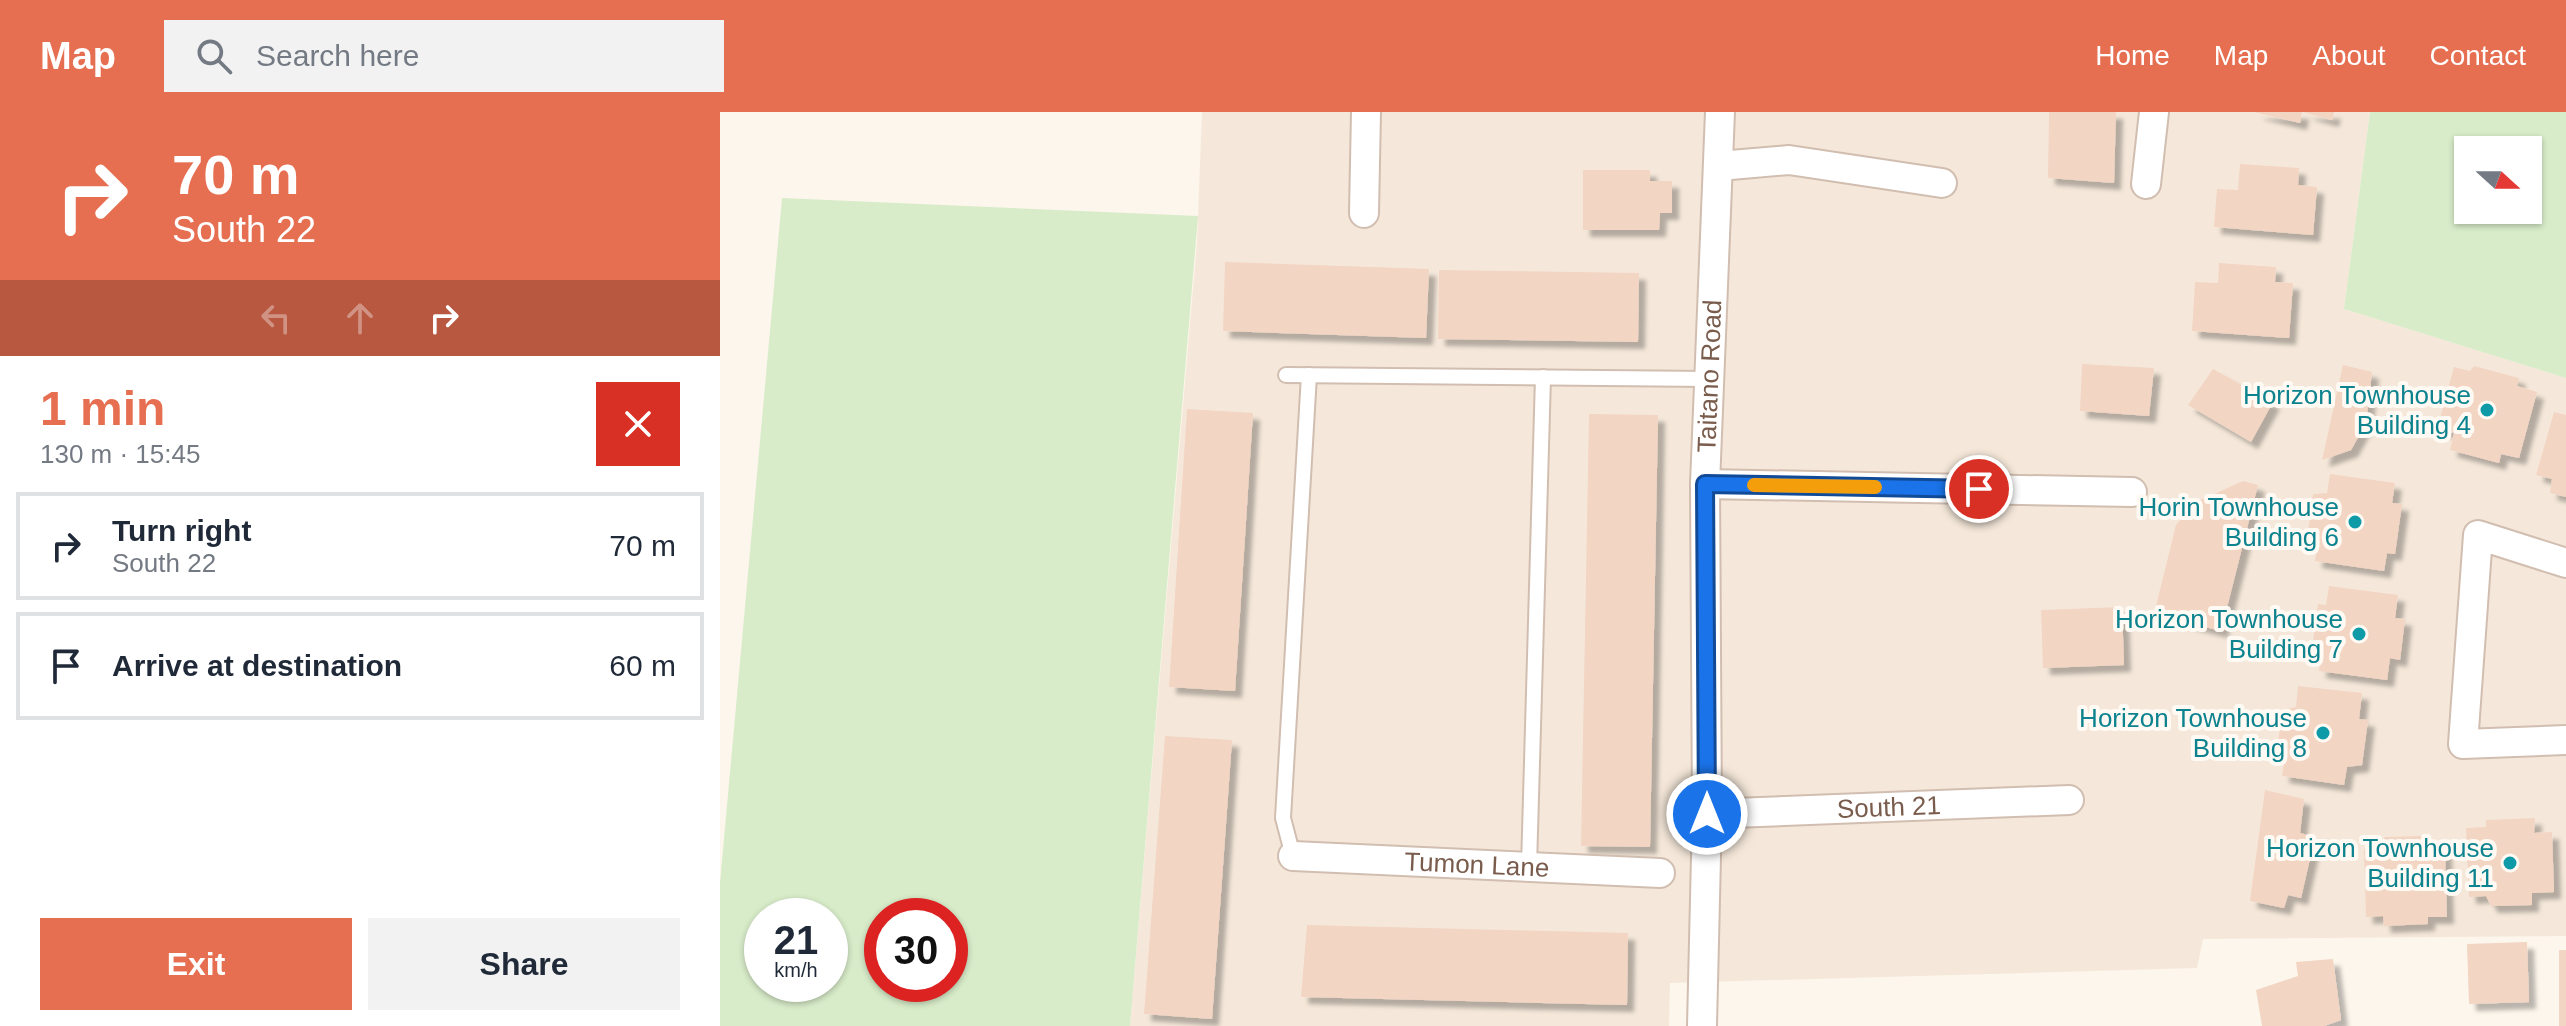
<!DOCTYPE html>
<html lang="en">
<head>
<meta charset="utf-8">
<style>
	:root { --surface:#fff; --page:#f2f2f3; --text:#1f2937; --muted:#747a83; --line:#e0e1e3; --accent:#e76f51 }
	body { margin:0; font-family:Arial,sans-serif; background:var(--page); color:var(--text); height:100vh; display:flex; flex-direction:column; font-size:30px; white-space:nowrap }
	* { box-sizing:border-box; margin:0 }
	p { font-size:26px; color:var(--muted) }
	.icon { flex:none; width:44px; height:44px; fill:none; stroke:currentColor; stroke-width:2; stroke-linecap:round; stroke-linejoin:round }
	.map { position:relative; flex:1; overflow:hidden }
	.details { display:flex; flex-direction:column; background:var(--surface); width:720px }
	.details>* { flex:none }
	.hud { background:#e76f51; color:#fff; overflow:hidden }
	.needle { width:52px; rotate:111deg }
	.buttons { position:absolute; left:1734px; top:24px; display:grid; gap:16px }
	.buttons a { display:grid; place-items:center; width:88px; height:88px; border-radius:0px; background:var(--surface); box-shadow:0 2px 6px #0004; font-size:40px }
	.speed { position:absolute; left:24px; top:786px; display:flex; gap:16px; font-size:40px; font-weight:700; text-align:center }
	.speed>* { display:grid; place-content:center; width:104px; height:104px; border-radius:50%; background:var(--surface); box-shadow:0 2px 6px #0004; line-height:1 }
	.speed small { font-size:20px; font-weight:400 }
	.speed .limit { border:12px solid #d22; background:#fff; color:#111 }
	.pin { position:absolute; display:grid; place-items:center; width:68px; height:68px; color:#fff; margin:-34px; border:4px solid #fff; border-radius:50%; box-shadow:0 2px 8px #0007 }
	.me { position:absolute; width:88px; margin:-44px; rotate:0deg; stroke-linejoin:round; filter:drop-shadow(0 0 6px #0008) }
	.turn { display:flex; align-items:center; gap:28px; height:168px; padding:0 40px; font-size:36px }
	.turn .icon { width:104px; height:104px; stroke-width:2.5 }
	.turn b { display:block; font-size:56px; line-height:68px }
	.lanes { display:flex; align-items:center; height:76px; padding:0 40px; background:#0003; justify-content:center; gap:40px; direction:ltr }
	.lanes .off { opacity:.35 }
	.round { display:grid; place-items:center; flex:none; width:84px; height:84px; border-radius:0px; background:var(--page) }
	.head { display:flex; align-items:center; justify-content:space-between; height:136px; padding:0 40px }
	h1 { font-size:48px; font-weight:800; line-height:60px; color:var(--accent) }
	.button { display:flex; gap:16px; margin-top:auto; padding:16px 40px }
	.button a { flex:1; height:92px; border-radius:0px; background:var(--accent); color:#fff; font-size:32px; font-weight:800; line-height:92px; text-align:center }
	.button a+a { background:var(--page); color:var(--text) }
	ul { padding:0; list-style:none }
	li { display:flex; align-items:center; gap:24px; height:108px; margin:0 16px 12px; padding:0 24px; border:4px solid var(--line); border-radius:0px }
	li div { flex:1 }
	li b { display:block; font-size:30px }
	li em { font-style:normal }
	header { display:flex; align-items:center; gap:48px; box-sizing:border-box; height:112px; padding:0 40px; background:var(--accent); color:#fff }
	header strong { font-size:38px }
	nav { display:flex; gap:44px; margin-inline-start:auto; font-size:28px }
	.search { width:560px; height:72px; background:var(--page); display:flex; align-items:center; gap:20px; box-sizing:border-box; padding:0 28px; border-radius:0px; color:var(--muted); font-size:30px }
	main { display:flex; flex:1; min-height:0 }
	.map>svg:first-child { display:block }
	.residential { fill:#f5e8da }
	.green { fill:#d8ecc9; fill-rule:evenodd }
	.building { fill:#f3d5c3; filter:url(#shadow) }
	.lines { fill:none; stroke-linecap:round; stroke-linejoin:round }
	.lane-casing { stroke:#d1beb0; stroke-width:18 }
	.street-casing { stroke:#d1beb0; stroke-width:32 }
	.lane { stroke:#fff; stroke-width:14 }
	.street { stroke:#fff; stroke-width:28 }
	.route-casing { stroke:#114b97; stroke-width:20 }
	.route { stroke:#1a73e8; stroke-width:14 }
	.slow { stroke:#f59e0b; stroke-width:14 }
	.culture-dot { fill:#0f9aa8; stroke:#fffaf3; stroke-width:3 }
	.labels { text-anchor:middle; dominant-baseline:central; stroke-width:8; stroke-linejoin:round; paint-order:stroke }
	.street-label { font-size:26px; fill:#7a5c4d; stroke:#fffaf3 }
	.culture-label { font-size:26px; fill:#0d838f; stroke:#fffaf3; text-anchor:end }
</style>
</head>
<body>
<header>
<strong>Map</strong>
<div class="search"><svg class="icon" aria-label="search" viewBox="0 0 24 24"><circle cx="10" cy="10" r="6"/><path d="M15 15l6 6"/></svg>Search here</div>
<nav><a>Home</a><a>Map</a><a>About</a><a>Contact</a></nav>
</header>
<main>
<section class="details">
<div class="hud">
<div class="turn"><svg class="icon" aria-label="right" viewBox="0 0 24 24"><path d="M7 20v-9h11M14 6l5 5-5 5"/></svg><div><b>70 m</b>South 22</div></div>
<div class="lanes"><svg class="icon off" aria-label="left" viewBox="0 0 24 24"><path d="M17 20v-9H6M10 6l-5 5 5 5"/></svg><svg class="icon off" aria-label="ahead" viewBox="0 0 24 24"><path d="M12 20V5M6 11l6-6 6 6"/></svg><svg class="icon" aria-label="right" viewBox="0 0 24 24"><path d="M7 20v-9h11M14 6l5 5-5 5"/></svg></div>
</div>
<div class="head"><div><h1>1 min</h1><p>130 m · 15:45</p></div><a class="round" style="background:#d93025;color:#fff"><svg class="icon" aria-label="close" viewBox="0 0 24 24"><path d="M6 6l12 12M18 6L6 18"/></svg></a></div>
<ul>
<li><svg class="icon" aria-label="right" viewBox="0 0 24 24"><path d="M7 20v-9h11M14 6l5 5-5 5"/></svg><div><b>Turn right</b><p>South 22</p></div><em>70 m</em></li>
<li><svg class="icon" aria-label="arrive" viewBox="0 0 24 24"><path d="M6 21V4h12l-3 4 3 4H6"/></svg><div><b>Arrive at destination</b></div><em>60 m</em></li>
</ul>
<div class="button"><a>Exit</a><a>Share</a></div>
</section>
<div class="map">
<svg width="1846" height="914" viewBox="0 0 1846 914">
	<defs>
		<filter id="shadow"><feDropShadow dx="7" dy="7" stdDeviation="2" flood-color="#0004"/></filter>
	</defs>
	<rect width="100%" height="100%" fill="#fdf6ec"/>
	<!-- residential -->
	<path class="residential" d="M482,0H1650L1624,197L1846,266V824L1483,827L1477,856L950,871L949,914H410L477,130Z"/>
	<!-- green -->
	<g class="green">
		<path d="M1650,0H1846V266L1624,197ZM1748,38H1808V98H1748Z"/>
		<path d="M62,86L478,104L410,914H0V771ZM42,804H110V872H42ZM162,804H230V872H162Z"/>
	</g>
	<!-- building -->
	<g class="building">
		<path d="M1329,0H1396L1394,71L1328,66Z"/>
		<path d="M1534,0H1582L1580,11Z"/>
		<path d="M1583,0H1614L1612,8Z"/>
		<path d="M1520,52L1579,56L1578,73L1597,75L1593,123L1494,115L1497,77L1518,78Z"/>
		<path d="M863,58H930V69H952V101H940L939,118H863Z"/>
		<path d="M505,150L709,157L706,226L503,219Z"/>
		<path d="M1499,151L1556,155L1555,170L1573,171L1569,226L1472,219L1475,170L1498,171Z"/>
		<path d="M719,158L919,161L918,230L718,227Z"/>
		<path d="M1362,252L1434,256L1429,304L1360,299Z"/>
		<path d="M1623,253L1652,260L1646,311L1631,338L1602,348Z"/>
		<path d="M1754,254L1799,266L1797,274L1817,280L1799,346L1781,342L1779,351L1730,338L1734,321L1717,317L1734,255L1750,259Z"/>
		<path d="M1493,257L1553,290L1531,330L1468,293Z"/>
		<path d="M467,297L533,301L515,579L449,575Z"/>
		<path d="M1834,300L1846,303V385L1830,381L1832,367L1816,363Z"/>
		<path d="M869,302L938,303L930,735L861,734Z"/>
		<path d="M1610,362L1675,371L1672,391L1682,392L1675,442L1667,441L1664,459L1595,449L1598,429L1587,428L1593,382L1607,381Z"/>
		<path d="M1523,369L1538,373L1501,519L1434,502L1456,413L1474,391Z"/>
		<path d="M1609,474L1678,483L1675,506L1685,507L1680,548L1670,546L1667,568L1599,559L1602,538L1592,536L1598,492L1606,493Z"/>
		<path d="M1402,495L1404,553L1323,556L1321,498Z"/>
		<path d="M1578,574L1642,581L1639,607L1648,608L1642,653L1627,655L1624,673L1562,664L1566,636L1557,635L1563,598L1576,595Z"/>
		<path d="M445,624L512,628L492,907L424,902Z"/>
		<path d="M1545,678L1584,687L1580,721L1595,725L1581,786L1568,783L1564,796L1530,789Z"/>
		<path d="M1815,706L1814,721L1832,720L1834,780L1812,781V793L1771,794L1766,784L1749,785L1746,716L1766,715V708Z"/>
		<path d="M1704,724L1705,739L1725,738L1727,805H1708V812L1664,814L1663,804L1646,805L1644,737H1663L1664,725Z"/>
		<path d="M587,813L908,821L907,893L581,885Z"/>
		<path d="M1807,830L1809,890L1749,892L1747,832Z"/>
		<rect x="1839" y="838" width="7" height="76"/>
		<path d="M1613,847L1621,908L1604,914H1542L1536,878L1578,864L1576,850Z"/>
	</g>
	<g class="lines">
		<!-- lane casing -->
		<g class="lane-casing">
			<g id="lane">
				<path d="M566,263L989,267"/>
				<path d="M573,744L563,706L589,263"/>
				<path d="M809,755L823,265"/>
			</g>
		</g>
		<!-- street casing -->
		<g class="street-casing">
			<g id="street">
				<path d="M999,54L1069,48L1222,71"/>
				<path d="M1426,72L1434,0"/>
				<path d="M644,101L646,0"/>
				<path d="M985,372L1412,380"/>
				<path d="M1846,451L1758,423L1743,632L1846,628"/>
				<path id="s1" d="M987,702L1349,688"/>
				<path id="s2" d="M573,744L940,761"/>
				<path id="s3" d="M982,914L987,702L985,372L1000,0"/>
			</g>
		</g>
		<!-- lane -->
		<use href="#lane" class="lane"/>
		<!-- street -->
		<use href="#street" class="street"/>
	</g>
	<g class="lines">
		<!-- route casing -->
		<g class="route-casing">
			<path id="route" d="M987,702L985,372L1259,377"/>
		</g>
		<!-- route -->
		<use href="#route" class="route"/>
		<!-- slow -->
		<path class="slow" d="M1034,373L1155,375"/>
	</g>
	<!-- markers -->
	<g class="culture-dot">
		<circle cx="1767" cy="298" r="8"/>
		<circle cx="1635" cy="410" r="8"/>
		<circle cx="1639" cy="522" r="8"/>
		<circle cx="1603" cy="621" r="8"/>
		<circle cx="1790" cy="751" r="8"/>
	</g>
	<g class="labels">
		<!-- street labels -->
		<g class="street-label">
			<text stroke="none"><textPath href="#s3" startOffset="650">Taitano Road</textPath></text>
			<text stroke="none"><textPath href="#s1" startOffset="182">South 21</textPath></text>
			<text stroke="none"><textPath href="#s2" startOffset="184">Tumon Lane</textPath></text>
		</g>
		<!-- culture labels -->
		<g class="culture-label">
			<text x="1751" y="283">Horizon Townhouse<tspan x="1751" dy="30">Building 4</tspan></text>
			<text x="1619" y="395">Horin Townhouse<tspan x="1619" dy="30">Building 6</tspan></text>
			<text x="1623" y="507">Horizon Townhouse<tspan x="1623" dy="30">Building 7</tspan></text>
			<text x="1587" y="606">Horizon Townhouse<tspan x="1587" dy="30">Building 8</tspan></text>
			<text x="1774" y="736">Horizon Townhouse<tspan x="1774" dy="30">Building 11</tspan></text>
		</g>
	</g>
</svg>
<div class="buttons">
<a><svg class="needle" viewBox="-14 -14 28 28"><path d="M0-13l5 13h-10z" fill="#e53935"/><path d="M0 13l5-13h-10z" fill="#747a83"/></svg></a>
</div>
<div class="speed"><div>21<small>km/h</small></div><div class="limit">30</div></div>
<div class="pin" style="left:1259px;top:377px;background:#d93025"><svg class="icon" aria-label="arrive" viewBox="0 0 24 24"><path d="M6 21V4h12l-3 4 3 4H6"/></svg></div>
<svg class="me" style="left:987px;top:702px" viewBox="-20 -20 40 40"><circle r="17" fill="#1a73e8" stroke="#fff" stroke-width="3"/><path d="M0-11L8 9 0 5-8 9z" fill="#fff"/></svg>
</div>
</main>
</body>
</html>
